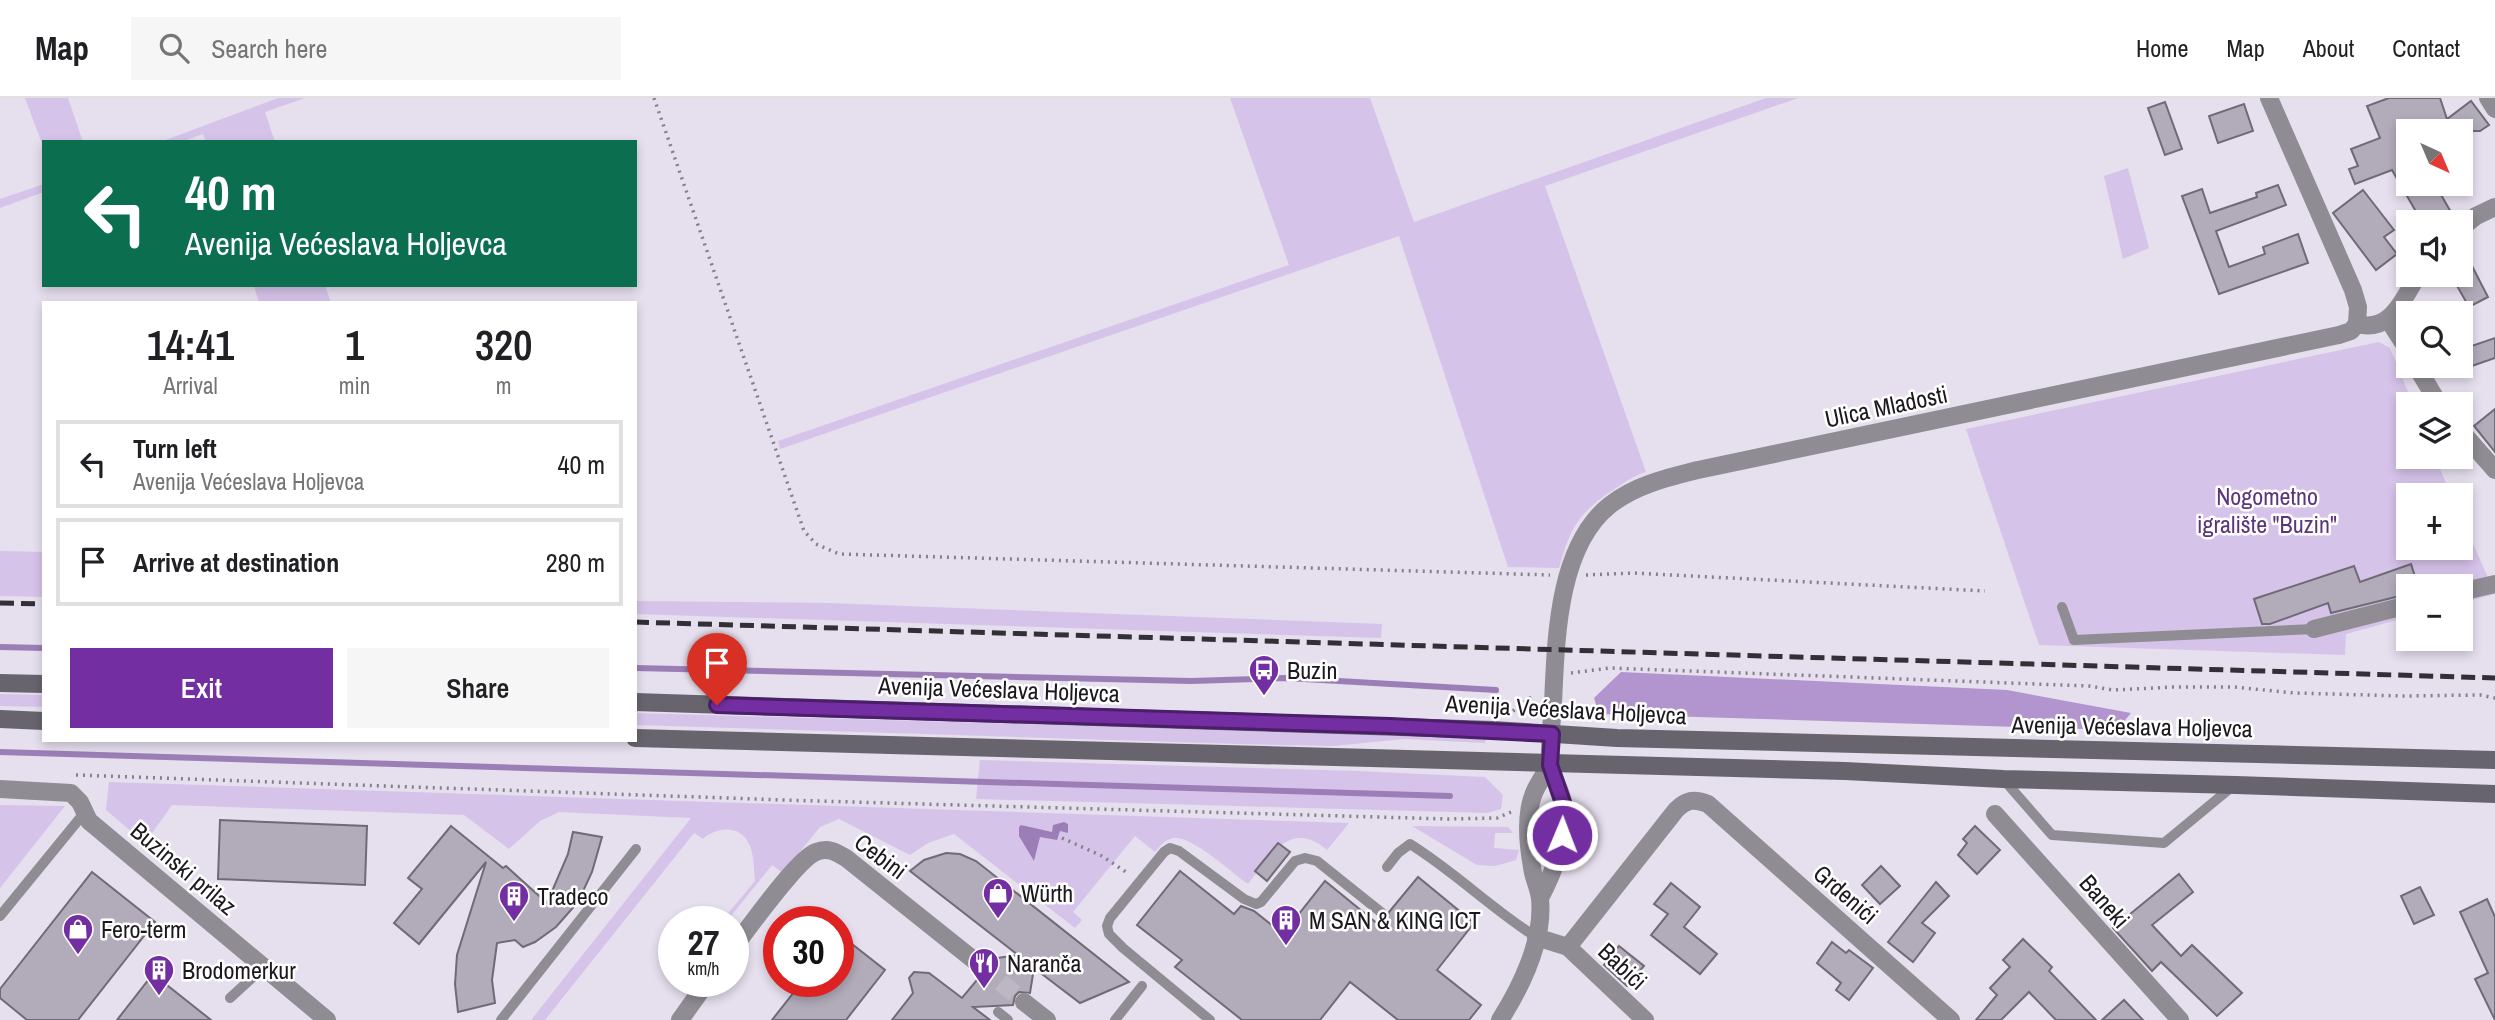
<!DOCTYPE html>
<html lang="en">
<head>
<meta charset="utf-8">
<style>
	:root { --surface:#fff; --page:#f6f6f6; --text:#202124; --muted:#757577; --line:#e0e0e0; --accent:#732ea1 }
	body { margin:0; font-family:"Archivo Narrow",sans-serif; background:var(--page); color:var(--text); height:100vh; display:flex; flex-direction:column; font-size:26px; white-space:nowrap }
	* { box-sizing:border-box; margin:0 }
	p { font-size:23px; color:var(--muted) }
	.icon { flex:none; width:38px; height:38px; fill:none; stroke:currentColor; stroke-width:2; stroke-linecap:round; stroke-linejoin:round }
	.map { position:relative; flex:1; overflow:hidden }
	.panel { position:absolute; left:42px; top:203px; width:595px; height:441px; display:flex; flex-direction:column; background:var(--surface); border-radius:0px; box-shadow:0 4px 10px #0003 }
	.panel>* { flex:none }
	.guide { position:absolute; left:42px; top:42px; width:595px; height:147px; border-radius:0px; box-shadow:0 4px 10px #0003; background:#0b6e4f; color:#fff; overflow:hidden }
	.needle { width:46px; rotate:136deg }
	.controls { position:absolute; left:2396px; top:21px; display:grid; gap:14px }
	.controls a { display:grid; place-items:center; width:77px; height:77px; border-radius:0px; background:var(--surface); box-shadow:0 4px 10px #0003; font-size:35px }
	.speed { position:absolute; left:658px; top:808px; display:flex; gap:14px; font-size:35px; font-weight:700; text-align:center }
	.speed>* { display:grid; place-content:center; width:91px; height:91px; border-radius:50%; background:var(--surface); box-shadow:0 4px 10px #0003; line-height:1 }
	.speed small { font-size:18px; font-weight:400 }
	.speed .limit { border:10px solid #d22; background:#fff; color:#111 }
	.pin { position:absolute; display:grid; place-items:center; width:60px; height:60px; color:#fff; margin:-72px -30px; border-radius:50% 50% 50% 0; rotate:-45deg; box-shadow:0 0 7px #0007 }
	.pin .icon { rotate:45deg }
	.me { position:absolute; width:77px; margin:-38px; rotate:1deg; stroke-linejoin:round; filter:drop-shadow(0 0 5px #0008) }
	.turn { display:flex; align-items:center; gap:24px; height:147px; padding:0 28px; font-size:32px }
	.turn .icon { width:91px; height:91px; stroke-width:2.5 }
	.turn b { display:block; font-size:49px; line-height:60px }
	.eta { display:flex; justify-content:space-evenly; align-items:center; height:119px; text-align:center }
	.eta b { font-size:42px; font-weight:600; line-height:49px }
	.primary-button { display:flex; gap:14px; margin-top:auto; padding:14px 28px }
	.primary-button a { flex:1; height:80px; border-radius:0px; background:var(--accent); color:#fff; font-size:28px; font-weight:600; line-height:80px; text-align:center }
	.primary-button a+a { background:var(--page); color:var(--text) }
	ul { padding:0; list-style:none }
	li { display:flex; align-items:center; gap:21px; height:88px; margin:0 14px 10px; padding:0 14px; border:4px solid var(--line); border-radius:0px }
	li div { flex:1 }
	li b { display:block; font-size:26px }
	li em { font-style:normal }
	header { display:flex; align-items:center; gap:42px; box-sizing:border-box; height:98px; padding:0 35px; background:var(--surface); border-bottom:2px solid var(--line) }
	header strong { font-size:33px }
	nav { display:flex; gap:38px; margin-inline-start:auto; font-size:24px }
	.search { width:490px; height:63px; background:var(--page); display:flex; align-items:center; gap:18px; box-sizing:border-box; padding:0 24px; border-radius:0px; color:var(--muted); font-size:26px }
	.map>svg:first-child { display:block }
	.green { fill:#d6c3ea }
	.forest { fill:#b294ce }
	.water { fill:#9c7eb7 }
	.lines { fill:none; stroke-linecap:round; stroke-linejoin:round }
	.stream { stroke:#9c7eb7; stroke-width:6 }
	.building { fill:#b2abba; stroke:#706976; stroke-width:2 }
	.minor-tunnel { stroke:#bdb7c4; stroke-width:18; stroke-dasharray:18 9; stroke-linecap:butt }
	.path { stroke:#847f8a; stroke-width:3.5; stroke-dasharray:2 5; stroke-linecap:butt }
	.service { stroke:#8f8c93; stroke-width:10 }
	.minor { stroke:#8f8c93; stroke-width:18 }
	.secondary { stroke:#68646d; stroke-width:18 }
	.rail { stroke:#322f36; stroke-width:5; stroke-dasharray:14 7; stroke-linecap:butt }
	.route-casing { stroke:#4b1e69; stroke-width:18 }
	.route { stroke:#732ea1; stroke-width:12 }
	.labels { text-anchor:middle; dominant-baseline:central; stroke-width:5; stroke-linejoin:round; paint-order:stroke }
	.street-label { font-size:24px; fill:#1b181e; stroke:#fff }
	.park-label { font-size:24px; fill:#5d357c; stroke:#fff }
	.poi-label { font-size:24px; fill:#1b181e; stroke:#fff; text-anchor:start }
</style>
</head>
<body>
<header>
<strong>Map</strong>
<div class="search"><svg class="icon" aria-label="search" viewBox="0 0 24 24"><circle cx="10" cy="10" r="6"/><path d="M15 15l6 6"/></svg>Search here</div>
<nav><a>Home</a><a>Map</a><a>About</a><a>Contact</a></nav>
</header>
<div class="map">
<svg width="2495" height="922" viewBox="0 0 2495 922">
	<rect width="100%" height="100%" fill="#e6dfee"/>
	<!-- green -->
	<g class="green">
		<path d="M25,0H68L83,44H44V51Z"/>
		<path d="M278,0H305L265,14L275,44H206L203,36L181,44H160Z"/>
		<path d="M1230,0H1370L1414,124L1766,0H1798L1545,88L1646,374C1635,377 1625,384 1616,390C1579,414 1571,428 1559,470L1508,469L1399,138L780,351L778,343L1289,167Z"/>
		<path d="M2128,70L2149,150L2123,161L2104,78Z"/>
		<path d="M44,86V94L0,110V101Z"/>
		<path d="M254,187H325L331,205H259Z"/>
		<path d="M2379,244L2390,250L2413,306H2408V359H2435L2451,397H2408V450H2460L2461,418L2495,496L2461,505L2460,488H2408V519L2346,536L2345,557L2039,547L1966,331Z"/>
		<path d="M0,453L44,454V499L0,498Z"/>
		<path d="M635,503L828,505L1382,526L1381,540L635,516Z"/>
		<path d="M0,596L44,597V609L0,608Z"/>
		<path d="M635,615L1486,639L1485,645L1404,641L1333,648L1239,646L635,627Z"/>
		<path d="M980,662L1358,673L1485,679L1503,697L1501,711L1487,715L976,701Z"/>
		<path d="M109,684L1349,725L1327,752C1290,720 1269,759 1248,786C1232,775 1191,737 1173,740C1164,742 1160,748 1155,754L1135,738L1073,814L1082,822L1075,830L954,736L928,745L910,757L839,721L820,729L783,775L772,767L726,824H721L755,783C754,771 754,754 748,744C738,726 715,730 703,741L694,735L545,922H531L691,720L559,714L540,723L509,751L464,717L172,707L145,745L106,712Z"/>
		<path d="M0,707L65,708L0,790Z"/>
		<path d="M1537,717L1554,718L1547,760L1541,757Z"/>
		<path d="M1412,728L1508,729L1513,735H1495L1494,750L1519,752L1516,762L1495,768L1477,767Z"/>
	</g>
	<!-- forest -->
	<path class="forest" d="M1621,574L2007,592L2131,615L2117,632L1599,616L1594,600Z"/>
	<!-- water -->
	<path class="water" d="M1064,724L1068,726V735L1060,733L1057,742L1040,739L1034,763L1019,738V729L1021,727L1052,734L1053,727Z"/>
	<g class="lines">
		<!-- stream -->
		<g class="stream">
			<path d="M0,549L44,550"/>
			<path d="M635,570L1191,583L1286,580L1496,592"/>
			<path d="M0,654L1450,698"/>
		</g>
	</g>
	<!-- building -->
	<g class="building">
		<path d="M2389,0H2440L2447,21L2471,3L2489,27L2480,33H2408V86H2422L2426,93L2436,88L2452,116L2438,124H2422L2392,72L2355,86L2349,71L2358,68L2351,51L2380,40L2367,8Z"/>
		<path d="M2165,4L2182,51L2165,57L2148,10Z"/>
		<path d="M2244,6L2253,33L2218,45L2209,18Z"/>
		<path d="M2278,87L2286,107L2216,133L2229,169L2265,156L2263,149L2298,136L2308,165L2219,196L2182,98L2202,91L2210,115L2257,99L2256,95Z"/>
		<path d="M2363,92L2394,132L2384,139L2397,156L2376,172L2333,115Z"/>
		<path d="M2472,168L2488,199L2469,209L2452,179L2460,177V174Z"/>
		<path d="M2495,240V260L2460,272V252Z"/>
		<path d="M2495,311V354L2474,328Z"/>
		<path d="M2411,466L2418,488H2408V496L2331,515L2328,505L2270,526H2262L2254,501L2354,468L2360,484Z"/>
		<path d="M220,722L367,728L365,787L218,781Z"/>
		<path d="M451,728L503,770L506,768L547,805L568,756L573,734L602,739L592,774L578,804L556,829L535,844L523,849L515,842L497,845L492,882L495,905L458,914L455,886L457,857L486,764L419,846L394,825L422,791L408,780Z"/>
		<path d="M1975,728L2000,752L1977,776L1958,757L1967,745L1963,741Z"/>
		<path d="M1278,745L1290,754L1267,783L1255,773Z"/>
		<path d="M946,755L960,756L976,763L1129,884L1080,905L1034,870L1030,895L1019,894L1015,898L1013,907L973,909L990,922H892L913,895L909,880L914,874L929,875L962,900L977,882V878H983L989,874L991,868L990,861L1018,857L910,773L924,762Z"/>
		<path d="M1881,768L1900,788L1880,806L1862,787Z"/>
		<path d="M1180,773L1234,816L1241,808L1254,813L1283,836L1325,783L1379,827L1387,820L1389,814L1418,779L1474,825L1437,872L1481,907L1469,922H1398L1350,884L1320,922H1242L1175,869L1182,862L1137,827Z"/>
		<path d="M92,774L155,824L78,922H27L0,900V891Z"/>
		<path d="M2179,776L2193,794L2152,827L2181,858L2192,847L2242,895L2217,918L2161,864L2152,873L2113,830Z"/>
		<path d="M1936,784L1949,798L1922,825L1935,835L1913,864L1888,844Z"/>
		<path d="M1671,785L1700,809L1684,829L1717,856L1700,876L1651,837L1668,816L1654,806Z"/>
		<path d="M2420,789L2434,817L2414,826L2401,798Z"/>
		<path d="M2487,801L2495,819V922L2475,881L2488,875L2460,814Z"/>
		<path d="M838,835L885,872L846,922H772L802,884H838Z"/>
		<path d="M2023,841L2052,869L2049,873L2096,922H2056L2029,894L2001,922H1976L1997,897L1990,890L2010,869L2003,862Z"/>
		<path d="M1832,844L1846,855L1849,852L1873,870L1849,902L1836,892L1841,885L1817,865Z"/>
		<path d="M1619,848L1644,868L1627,888L1604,867Z"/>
		<path d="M153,876L211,922H117Z"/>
		<path d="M2124,902L2143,922H2102Z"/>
	</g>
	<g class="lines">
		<!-- minor-tunnel -->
		<path class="minor-tunnel" d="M980,867L1024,904"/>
		<!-- path -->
		<g class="path">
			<path d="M654,0L804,433L816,446L839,456L1550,477"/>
			<path d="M1586,477L1633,475L1985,493"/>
			<path d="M1571,575L1610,570L2089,588L2113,592L2174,589H2234L2294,595L2404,598L2480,597L2495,600"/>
			<path d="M1513,613L1534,597"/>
			<path d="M76,677L782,702L1448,721L1497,720L1511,714"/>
			<path d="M1062,740L1102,758L1129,776"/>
		</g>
		<!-- service -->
		<g class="service">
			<path d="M2062,509L2074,542L2314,531"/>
			<path d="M2004,682L2052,737L2164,745L2233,688"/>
			<path d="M1387,769L1398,755L1410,746C1455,774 1492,811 1536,839"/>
			<path d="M0,818L85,714"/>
			<path d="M230,900L264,869"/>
			<path d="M998,914L1008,922"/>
			<path d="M501,922L636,751"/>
			<path d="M1115,922L1142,888"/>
			<path d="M1210,922L1123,850L1109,836L1107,828L1110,820L1164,754L1170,750L1179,753L1244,801L1256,806L1261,804L1295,763L1305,760L1317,763L1382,815"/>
		</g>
		<!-- minor -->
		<g class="minor">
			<path d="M2269,0L2353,192L2358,209L2357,226"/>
			<path d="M2488,0L2495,11"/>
			<path d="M2460,131L2476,118L2495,109"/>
			<path d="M2388,221L2408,252"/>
			<path d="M2357,226C2391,235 2403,201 2418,177"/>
			<path d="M2416,268L2439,306"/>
			<path d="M2460,332L2495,372"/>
			<path d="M2460,494L2495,486"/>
			<path d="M2314,531L2408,507"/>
			<path d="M0,691L71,695L80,704L89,723L327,922"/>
			<path d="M1995,716L2180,922"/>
			<path d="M1540,800C1555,772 1568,738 1563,704C1560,690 1551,677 1550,664C1549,645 1552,625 1553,605C1556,543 1557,449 1610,407C1636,387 1666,380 1698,372L2339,237L2351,233L2357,226"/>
			<path d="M1536,839L1568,849L1676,712C1686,702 1694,700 1708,706L1951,922"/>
			<path d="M1568,849L1645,922"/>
			<path d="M733,850C749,830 797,761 816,754C828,749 836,754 846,760L980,867"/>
			<path d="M1024,904L1047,922"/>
			<path d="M680,922L707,884"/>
			<path d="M1500,922C1521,889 1544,842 1540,801C1539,790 1533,780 1532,769C1528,747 1525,716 1534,695C1538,685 1545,676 1550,667"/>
		</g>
		<!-- secondary -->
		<g class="secondary">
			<path d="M0,585L44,586"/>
			<path d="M635,604L1493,632L1617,640L2495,662"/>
			<path d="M0,621L44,623"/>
			<path d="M635,640L1845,673L2003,681L2236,687L2495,696"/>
		</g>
		<!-- rail -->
		<g class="rail">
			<path d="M0,505L44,506"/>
			<path d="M635,524L2495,580"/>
		</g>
	</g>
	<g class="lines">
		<!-- route casing -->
		<g class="route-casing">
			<path id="route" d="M717,607L1390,628L1552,636L1550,667L1563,705L1562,737"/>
		</g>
		<!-- route -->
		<use href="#route" class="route"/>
	</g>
	<!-- icons -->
	<defs>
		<g id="bus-pin" transform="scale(1.575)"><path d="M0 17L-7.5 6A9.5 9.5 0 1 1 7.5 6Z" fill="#732ea1" stroke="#fff"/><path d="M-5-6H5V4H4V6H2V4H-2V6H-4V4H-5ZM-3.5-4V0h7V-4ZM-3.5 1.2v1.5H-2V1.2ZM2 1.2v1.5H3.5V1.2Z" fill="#fff"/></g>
		<g id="shop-pin" transform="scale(1.575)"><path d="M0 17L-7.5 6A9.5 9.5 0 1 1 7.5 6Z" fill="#732ea1" stroke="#fff"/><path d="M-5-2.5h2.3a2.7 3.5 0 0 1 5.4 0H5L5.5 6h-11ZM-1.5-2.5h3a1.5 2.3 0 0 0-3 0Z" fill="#fff"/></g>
		<g id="building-pin" transform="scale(1.575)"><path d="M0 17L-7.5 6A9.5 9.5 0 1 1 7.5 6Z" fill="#732ea1" stroke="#fff"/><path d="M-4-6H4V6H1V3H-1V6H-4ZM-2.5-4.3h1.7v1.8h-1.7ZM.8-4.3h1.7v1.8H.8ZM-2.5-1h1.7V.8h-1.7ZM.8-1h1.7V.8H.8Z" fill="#fff"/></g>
		<g id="restaurant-pin" transform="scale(1.575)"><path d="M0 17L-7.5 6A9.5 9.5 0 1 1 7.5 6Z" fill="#732ea1" stroke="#fff"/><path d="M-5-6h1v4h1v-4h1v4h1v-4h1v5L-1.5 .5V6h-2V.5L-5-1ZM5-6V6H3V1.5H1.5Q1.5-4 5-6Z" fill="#fff"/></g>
	</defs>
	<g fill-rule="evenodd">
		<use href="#bus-pin" x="1264" y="572"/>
		<use href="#shop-pin" x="998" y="795"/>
		<use href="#building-pin" x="514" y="798"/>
		<use href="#building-pin" x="1286" y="822"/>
		<use href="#shop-pin" x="78" y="831"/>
		<use href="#restaurant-pin" x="984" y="865"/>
		<use href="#building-pin" x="159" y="872"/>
	</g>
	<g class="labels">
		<!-- street labels -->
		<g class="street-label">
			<text transform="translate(1886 308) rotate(-12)">Ulica Mladosti</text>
			<text transform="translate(999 591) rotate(2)">Avenija Većeslava Holjevca</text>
			<text transform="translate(1566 611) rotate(3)">Avenija Većeslava Holjevca</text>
			<text transform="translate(2132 628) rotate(1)">Avenija Većeslava Holjevca</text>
			<text transform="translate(881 758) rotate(37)">Cebini</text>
			<text transform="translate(184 770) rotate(40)">Buzinski prilaz</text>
			<text transform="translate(1846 796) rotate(41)">Grdenići</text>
			<text transform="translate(2105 803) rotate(49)">Baneki</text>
			<text transform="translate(1623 868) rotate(43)">Babići</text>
		</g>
		<!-- park labels -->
		<g class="park-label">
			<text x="2267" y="398">Nogometno<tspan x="2267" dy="28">igralište "Buzin"</tspan></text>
		</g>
		<!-- poi labels -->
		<g class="poi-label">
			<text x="1287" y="572">Buzin</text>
			<text x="1021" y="795">Würth</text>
			<text x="537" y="798">Tradeco</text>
			<text x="1309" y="822">M SAN &amp; KING ICT</text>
			<text x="101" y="831">Fero-term</text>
			<text x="1007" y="865">Naranča</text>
			<text x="182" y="872">Brodomerkur</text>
		</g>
	</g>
</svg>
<div class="controls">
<a><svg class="needle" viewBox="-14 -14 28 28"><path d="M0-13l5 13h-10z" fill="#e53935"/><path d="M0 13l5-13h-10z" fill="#757577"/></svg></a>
<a><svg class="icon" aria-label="sound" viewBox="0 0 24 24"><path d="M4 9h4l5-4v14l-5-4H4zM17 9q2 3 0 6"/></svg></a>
<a><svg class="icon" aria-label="search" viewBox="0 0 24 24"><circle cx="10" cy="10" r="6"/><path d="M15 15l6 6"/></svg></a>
<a><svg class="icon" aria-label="layers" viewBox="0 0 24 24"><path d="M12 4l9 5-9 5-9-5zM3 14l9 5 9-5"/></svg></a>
<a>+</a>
<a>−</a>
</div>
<div class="speed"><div>27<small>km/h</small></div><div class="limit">30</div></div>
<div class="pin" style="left:717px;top:607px;background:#d93025"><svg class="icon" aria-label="arrive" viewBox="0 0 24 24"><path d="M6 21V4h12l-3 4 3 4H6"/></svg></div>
<svg class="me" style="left:1562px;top:737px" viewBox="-20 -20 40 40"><circle r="17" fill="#732ea1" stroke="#fff" stroke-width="3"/><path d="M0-11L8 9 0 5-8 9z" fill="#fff"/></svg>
<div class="guide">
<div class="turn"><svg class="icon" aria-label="left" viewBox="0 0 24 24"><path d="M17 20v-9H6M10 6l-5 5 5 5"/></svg><div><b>40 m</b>Avenija Većeslava Holjevca</div></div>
</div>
<section class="panel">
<div class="eta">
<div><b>14:41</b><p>Arrival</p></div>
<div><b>1</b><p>min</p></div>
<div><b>320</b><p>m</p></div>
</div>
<ul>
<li><svg class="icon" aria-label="left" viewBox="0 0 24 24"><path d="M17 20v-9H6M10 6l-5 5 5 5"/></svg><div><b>Turn left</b><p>Avenija Većeslava Holjevca</p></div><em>40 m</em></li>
<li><svg class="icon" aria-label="arrive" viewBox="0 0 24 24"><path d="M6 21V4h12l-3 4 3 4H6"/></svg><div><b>Arrive at destination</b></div><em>280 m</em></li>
</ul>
<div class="primary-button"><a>Exit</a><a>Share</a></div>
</section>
</div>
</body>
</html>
